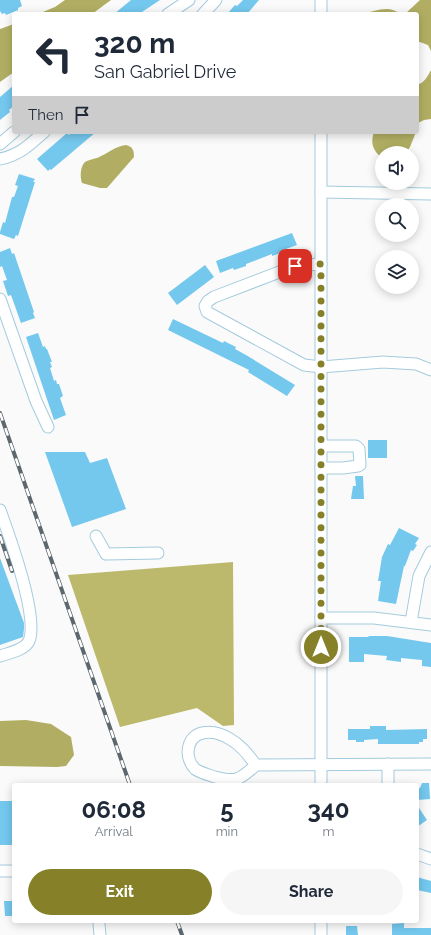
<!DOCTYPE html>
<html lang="en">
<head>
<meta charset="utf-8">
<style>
	:root { --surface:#fff; --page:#f6f6f7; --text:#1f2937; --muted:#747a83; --accent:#868129 }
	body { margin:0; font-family:Raleway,sans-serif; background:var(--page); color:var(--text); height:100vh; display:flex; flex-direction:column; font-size:15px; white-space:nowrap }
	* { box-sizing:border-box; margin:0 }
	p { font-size:13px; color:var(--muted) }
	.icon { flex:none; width:22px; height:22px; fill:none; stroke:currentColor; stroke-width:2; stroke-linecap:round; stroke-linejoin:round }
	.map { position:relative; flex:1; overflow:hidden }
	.drawer { position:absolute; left:12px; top:783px; width:407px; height:140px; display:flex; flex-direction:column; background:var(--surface); border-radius:4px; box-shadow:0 2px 10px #0003 }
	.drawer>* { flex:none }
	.hud { position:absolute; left:12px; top:12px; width:407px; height:122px; border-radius:4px; box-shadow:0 2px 10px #0003; background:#fff; color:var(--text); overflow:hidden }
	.fabs { position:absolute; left:375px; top:146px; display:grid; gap:8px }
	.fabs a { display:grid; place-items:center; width:44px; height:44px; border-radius:50%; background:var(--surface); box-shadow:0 2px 10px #0003; font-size:20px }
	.pin { position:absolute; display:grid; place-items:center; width:34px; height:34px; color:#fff; margin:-17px; border-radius:8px; box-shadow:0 2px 6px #0006 }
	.me { position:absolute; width:44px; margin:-22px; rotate:0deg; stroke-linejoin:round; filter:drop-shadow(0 0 3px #0008) }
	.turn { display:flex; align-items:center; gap:14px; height:84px; padding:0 16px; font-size:18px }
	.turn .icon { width:52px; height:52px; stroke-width:2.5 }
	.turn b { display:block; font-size:28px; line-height:34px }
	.then { display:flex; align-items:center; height:38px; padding:0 16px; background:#0003; gap:8px; font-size:15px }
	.eta { display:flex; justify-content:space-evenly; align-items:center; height:68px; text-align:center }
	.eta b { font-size:24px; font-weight:700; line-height:28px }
	.button { display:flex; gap:8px; margin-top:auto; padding:8px 16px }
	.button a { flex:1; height:46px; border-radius:24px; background:var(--accent); color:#fff; font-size:16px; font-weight:700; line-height:46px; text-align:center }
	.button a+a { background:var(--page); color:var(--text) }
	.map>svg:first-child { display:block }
	.forest { fill:#bcb96d }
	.water { fill:#b1ae63 }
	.building { fill:#74c8ee }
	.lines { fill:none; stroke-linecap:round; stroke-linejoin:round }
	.minor-casing { stroke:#a4cbdd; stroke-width:13 }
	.minor { stroke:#fff; stroke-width:11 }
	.rail-casing { stroke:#5c686e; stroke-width:4 }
	.rail { stroke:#fff; stroke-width:2.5; stroke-dasharray:8; stroke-linecap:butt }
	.route { stroke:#868129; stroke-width:7; stroke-dasharray:0 12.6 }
</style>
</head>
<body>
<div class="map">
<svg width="431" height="935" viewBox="0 0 431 935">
	<rect width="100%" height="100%" fill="#fafafa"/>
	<!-- forest -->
	<path class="forest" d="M233,562L234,725L223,726L197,708L120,727L68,575Z"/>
	<!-- water -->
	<g class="water">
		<path d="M65,0H111L92,14H38L55,7Z"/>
		<path d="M420,0H431V51L428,45L417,41V14H362C371,12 384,7 393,10C397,12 400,13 405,14Z"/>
		<path d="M14,24V72L0,82V29Z"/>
		<path d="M431,70V119L424,120L418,123L417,127V85C425,82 427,77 431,70Z"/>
		<path d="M374,132H416L410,147L406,153H382V158C373,151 370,143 374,132Z"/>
		<path d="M126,145C133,147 134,150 134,157L107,188H100L82,183C80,177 80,167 85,162C88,160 93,159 97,158C107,154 115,146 126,145Z"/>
		<path d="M26,720L51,724L71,737L74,755L66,766L57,767L0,766V721Z"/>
	</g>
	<!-- building -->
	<g class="building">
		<path d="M0,0H20L22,6L18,8V10L6,15L5,13L2,14L0,11Z"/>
		<path d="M131,0H160L139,14H114Z"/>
		<path d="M243,0H259L247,14H227L235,5L237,6Z"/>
		<path d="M14,85V106L9,110L10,112L0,120V97Z"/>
		<path d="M72,132H96L51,170L50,169L48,171L37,159L67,133L69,135Z"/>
		<path d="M19,174L35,179L33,182H35L18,236L16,235L14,239L0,234V232L3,222L5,223L12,197H14L18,186L15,185Z"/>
		<path d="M292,233L297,245L283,250L284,252L272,256V254L246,264V266L234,270L233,268L220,273L216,261Z"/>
		<path d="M10,248L12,254L14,253L34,312L33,313L35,318L21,323L11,295L8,296L3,281L7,280L2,266L0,267V252Z"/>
		<path d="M205,265L214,277L177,305L168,293Z"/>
		<path d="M173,319L223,343L224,341L236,347L235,349L246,355L295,385L287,396L248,372L249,370L168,330Z"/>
		<path d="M38,333L43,347L45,346L46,349H47L52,362H50L52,367L50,368L54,381L56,380L57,384H59L63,396L60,398L66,415L54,420L26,337Z"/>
		<rect x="368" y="440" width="19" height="18"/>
		<path d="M45,452H85L90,463L107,458L126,509L72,527Z"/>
		<path d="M355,476H363L364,499H351L353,486H356Z"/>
		<path d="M399,528L419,538L415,544L417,545L413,551L411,550L405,566H404L396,604L378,601L381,581H378L382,557L388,544L390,545Z"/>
		<path d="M0,558L24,623V629L23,637L0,645Z"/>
		<path d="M369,636H387L431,643V667L422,666V660L401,658V662L386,660L387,656L364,654V662H349V637H368Z"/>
		<path d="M370,726H386V730L427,729V739H423V742H419V744H378V739L364,740V742H356V740H348V729H370Z"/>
		<path d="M422,783H429L430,799L417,800V788H420Z"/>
		<rect x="0" y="801" width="14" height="44"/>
		<path d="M417,805L427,820L417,827Z"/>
		<path d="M417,877L431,881V893L417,890Z"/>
		<path d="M4,901H14V916H5Z"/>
		<path d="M404,923V928H431V935H392V924Z"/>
		<path d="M346,926H357L358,935H346Z"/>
	</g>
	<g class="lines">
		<!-- minor casing -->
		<g class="minor-casing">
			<g id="minor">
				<path d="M321,0V14"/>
				<path d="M168,14L189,0"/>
				<path d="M203,14L216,0"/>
				<path d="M321,132V785"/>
				<path d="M0,144L14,132"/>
				<path d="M0,159C20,155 29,145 44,132"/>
				<path d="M321,192L431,194"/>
				<path d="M321,264L295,266L214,297L208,301L205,306L207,312L304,365L321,367L383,362L416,364L431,370"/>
				<path d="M0,299L36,401L48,427"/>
				<path d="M321,446H356L359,449L360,465L358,466L343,468H321"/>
				<path d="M0,510C9,535 39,617 29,641C25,650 9,653 0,656"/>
				<path d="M96,536L106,554L158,553"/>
				<path d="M321,618H374L431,625"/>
				<path d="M411,622L419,576L431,552"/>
				<path d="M388,764V785"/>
				<path d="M256,765C240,779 237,783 215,777C209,775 201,773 195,769C191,765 188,758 188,752C189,728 214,729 230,739C242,746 248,755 256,765L431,764"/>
				<path d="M417,854L431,859"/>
				<path d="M0,871H14"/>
				<path d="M321,921V935"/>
				<path d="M99,924L100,935"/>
			</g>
		</g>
		<!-- minor -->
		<use href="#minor" class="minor"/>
		<!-- rail casing -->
		<g class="rail-casing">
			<g id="rail">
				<path d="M0,413L130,785"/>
				<path d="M0,536L12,571"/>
				<path d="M177,921L182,935"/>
			</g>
		</g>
		<!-- rail -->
		<use href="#rail" class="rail"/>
	</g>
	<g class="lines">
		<!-- route -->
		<path class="route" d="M295,266L321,264V647"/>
	</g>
</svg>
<div class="fabs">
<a><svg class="icon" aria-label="sound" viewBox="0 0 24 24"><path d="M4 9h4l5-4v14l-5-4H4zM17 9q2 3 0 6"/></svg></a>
<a><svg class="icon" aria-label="search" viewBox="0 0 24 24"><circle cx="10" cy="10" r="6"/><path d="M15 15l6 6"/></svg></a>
<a><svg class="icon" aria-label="layers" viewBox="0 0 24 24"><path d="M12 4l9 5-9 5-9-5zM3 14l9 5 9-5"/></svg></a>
</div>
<div class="pin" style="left:295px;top:266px;background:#d93025"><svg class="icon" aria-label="arrive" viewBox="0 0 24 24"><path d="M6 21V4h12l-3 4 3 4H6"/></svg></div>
<svg class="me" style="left:321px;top:647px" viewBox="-20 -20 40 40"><circle r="17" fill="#868129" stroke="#fff" stroke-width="3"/><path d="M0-11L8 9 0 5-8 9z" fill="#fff"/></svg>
<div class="hud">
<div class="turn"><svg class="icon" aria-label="left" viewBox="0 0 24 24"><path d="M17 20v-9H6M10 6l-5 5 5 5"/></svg><div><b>320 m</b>San Gabriel Drive</div></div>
<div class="then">Then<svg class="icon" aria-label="arrive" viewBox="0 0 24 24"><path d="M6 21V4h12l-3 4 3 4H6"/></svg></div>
</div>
<section class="drawer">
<div class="eta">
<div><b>06:08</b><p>Arrival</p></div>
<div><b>5</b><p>min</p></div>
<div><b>340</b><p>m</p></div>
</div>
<div class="button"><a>Exit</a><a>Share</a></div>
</section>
</div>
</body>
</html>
